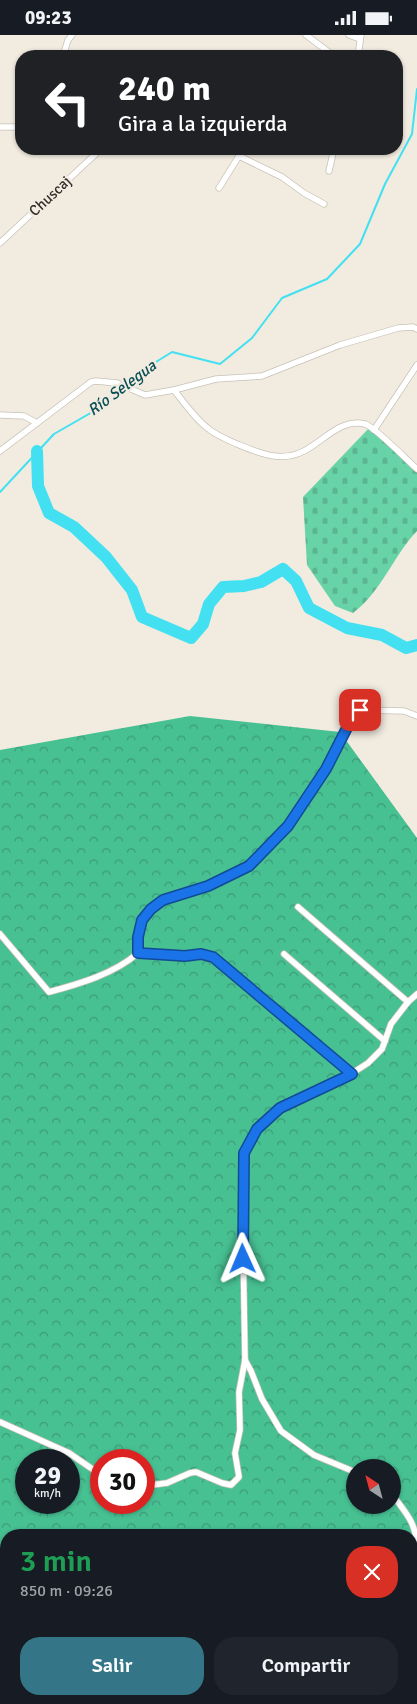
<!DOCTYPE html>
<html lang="es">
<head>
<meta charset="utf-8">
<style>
	:root { --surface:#171b24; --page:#20242c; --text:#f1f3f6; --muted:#9ea1a6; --accent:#347688 }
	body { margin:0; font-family:Signika,sans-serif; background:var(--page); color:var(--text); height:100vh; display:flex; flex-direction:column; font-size:19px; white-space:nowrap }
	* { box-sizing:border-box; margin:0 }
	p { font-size:16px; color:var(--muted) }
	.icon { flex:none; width:28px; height:28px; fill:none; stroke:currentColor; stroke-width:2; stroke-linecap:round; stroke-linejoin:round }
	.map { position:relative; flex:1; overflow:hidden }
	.side { position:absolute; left:0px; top:1494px; width:418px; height:176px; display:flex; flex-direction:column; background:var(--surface); border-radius:20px 20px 0 0; box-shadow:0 1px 4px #0004 }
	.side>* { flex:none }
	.top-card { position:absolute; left:15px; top:15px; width:388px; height:105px; border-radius:20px; box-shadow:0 1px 4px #0004; background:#202124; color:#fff; overflow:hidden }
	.needle { width:32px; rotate:324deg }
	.tools { position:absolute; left:346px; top:1424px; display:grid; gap:10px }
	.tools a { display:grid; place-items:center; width:55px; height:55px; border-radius:50%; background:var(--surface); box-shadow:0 1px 4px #0004; font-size:25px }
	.speed { position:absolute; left:15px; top:1414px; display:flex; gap:10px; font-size:25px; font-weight:700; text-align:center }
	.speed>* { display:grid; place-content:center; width:65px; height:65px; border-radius:50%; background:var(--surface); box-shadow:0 1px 4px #0004; line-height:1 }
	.speed small { font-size:12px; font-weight:400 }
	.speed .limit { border:8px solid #d22; background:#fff; color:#111 }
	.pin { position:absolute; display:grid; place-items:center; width:42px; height:42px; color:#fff; margin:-21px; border-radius:10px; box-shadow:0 2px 8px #0006 }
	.me { position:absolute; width:55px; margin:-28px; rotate:359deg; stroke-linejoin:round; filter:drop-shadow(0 0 4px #0008) }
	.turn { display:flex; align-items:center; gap:18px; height:105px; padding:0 20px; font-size:22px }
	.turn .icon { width:65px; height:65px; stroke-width:2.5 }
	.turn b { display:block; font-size:35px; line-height:42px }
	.round { display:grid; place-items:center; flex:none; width:52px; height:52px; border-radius:20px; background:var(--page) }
	.headline { display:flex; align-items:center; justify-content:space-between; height:85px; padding:0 20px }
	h1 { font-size:30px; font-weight:600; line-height:38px; color:#1e9e55 }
	.button { display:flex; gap:10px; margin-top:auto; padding:10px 20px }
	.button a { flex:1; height:58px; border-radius:20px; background:var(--accent); color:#fff; font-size:20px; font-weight:600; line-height:58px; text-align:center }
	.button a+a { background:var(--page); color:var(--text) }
	.status { display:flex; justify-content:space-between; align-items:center; height:35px; padding:0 25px; background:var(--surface); direction:ltr }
	.status svg { height:14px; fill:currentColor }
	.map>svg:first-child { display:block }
	.forest { fill:url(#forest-crowns); fill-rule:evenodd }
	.cemetery { fill:url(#cemetery-stones) }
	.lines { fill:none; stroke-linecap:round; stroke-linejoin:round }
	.stream { stroke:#42e0f1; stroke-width:2 }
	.river { stroke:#42e0f1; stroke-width:12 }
	.minor-casing { stroke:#c7c2b7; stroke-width:7 }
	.minor { stroke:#fff; stroke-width:5.5 }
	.route-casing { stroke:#114b97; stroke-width:12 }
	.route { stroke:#1a73e8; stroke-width:9 }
	.labels { text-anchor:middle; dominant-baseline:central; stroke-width:5; stroke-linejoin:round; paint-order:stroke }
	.street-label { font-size:15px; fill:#302e2a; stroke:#f1ebe0 }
	.water-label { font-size:16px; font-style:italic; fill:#094e55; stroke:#f1ebe0 }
</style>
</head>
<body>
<div class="status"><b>09:23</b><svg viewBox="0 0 49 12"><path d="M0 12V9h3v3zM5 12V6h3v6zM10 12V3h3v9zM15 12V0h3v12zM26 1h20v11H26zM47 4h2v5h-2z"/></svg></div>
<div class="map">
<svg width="417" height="1669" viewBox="0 0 417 1669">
	<defs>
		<pattern id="forest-crowns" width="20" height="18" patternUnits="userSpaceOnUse" patternTransform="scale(1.25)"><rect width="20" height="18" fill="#47c092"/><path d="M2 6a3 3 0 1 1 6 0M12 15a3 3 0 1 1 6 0" fill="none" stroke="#3c9c77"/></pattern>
		<pattern id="cemetery-stones" width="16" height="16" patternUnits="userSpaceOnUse" patternTransform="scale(1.25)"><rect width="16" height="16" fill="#68d3a7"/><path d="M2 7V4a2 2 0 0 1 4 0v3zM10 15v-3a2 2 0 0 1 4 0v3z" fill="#5ab590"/></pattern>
	</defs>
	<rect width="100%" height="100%" fill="#f1ebe0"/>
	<!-- forest -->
	<path class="forest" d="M190,681L340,697L417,803V1669H0V715ZM26,1425H69V1468H26ZM101,1425H144V1468H101ZM355,1432H392V1470H355ZM6,1500H411V1664H6Z"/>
	<!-- cemetery -->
	<path class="cemetery" d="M370,392L417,436V496C393,521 382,556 353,578L335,571L307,530L303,462Z"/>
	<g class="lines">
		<!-- stream -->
		<g class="stream">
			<path d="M126,349L135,340L172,317L220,329L252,303L282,263L327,244L360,209L385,149L412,99L417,54"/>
			<path d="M0,457L54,399L108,368L123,353"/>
		</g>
		<!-- river -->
		<path class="river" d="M37,416L38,451L49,478L74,492L106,522L132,555L142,582L191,603L203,589L209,569L223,552L244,551L261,547L283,534L296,546L309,573L347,593L382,600L406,613L417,610"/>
		<!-- minor casing -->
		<g class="minor-casing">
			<g id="minor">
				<path d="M306,0L334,21"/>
				<path d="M349,0L360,4"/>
				<path d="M63,21L68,5L72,0"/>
				<path d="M358,21L361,0"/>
				<path d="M0,92H21"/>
				<path d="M239,121L282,142L304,158L324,169"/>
				<path d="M329,136L334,114"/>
				<path d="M219,153L239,121L237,114"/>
				<path d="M0,208L101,114"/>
				<path d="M174,355C185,369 196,385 210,395C218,401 228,405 237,409C259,418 281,428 304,416C324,406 340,383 365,389C375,392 407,425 417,434"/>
				<path d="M0,380L24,381L37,388"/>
				<path d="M374,395L417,330"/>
				<path d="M0,416L91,347L96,346L117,348L145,360L174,355L216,344L262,341L340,310L398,293L413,292L417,294"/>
				<path d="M298,872L408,967"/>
				<path d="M0,899L49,957C79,949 114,939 138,918V902L142,885L151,874L163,865L208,851L249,831L288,791L326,734L353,681L360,675L404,676L417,681"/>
				<path d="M138,918L185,921L201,919L213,922L351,1039"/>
				<path d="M284,919L385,1006"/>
				<path d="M0,1387L69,1418L101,1440"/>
				<path d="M355,1437L314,1420L281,1396L262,1364L251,1336L245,1325L243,1207L244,1117L257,1094L280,1073L351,1039L368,1028L382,1014L391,989L408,967L417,959"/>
				<path d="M144,1451L167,1448L190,1438L196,1437L222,1448L231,1450L239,1442L235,1418L240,1395L239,1357L245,1325"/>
				<path d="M392,1459C404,1476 417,1488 416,1510C415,1516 415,1520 411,1525"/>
			</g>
		</g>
		<!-- minor -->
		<use href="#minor" class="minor"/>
	</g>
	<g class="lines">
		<!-- route casing -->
		<g class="route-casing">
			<path id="route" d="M243,1224L244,1118L257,1094L280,1073L352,1039L213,922L201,919L185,921L138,918V902L142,885L151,874L163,865L208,851L249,831L288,791L326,734L353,681L360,675"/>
		</g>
		<!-- route -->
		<use href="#route" class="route"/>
	</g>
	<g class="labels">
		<!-- street labels -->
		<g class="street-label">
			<text transform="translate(50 161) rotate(-43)">Chuscaj</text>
		</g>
		<!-- water labels -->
		<g class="water-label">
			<text transform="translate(122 353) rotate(-37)">Río Selegua</text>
		</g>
	</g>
</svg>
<div class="tools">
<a><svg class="needle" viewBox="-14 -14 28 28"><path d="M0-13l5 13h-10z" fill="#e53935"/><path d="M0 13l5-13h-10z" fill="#9ea1a6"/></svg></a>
</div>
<div class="speed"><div>29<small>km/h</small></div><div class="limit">30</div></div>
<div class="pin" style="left:360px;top:675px;background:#d93025"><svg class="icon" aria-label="arrive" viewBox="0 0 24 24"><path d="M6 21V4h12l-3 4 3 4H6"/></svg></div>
<svg class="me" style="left:243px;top:1224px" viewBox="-20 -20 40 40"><path d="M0-17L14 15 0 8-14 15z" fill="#1a73e8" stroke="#fff" stroke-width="4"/></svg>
<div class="top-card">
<div class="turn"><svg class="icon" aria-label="left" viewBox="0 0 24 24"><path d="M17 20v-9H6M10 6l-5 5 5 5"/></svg><div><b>240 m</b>Gira a la izquierda</div></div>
</div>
<section class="side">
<div class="headline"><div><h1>3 min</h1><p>850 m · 09:26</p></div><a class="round" style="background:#d93025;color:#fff"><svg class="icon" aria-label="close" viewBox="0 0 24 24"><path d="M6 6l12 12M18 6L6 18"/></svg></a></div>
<div class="button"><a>Salir</a><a>Compartir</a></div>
</section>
</div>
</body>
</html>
